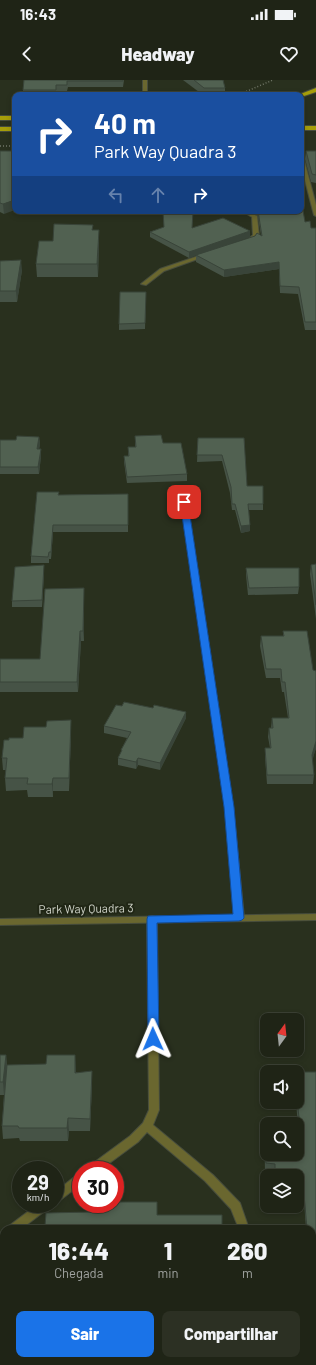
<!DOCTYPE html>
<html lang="pt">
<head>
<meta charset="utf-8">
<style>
	:root { --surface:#1f2416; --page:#2c3023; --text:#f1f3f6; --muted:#a1a4a1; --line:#3c4135; --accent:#1a73e8 }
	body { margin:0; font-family:Barlow,sans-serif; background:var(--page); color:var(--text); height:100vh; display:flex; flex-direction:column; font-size:15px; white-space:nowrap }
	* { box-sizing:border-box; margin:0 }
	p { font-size:13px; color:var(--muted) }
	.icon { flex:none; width:22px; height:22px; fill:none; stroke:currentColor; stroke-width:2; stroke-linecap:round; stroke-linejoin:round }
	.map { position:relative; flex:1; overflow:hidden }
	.sheet { position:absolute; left:0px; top:1145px; width:316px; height:140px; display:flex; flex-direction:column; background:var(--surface); border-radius:12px 12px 0 0; box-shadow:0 2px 6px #0003,0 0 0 1px var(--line) }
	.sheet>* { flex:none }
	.hud { position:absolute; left:12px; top:12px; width:292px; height:122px; border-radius:8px; box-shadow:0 2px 6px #0003,0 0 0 1px var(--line); background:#1a4fa0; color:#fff; overflow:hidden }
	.needle { width:26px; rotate:15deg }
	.buttons { position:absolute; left:260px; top:933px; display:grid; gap:8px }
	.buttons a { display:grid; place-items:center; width:44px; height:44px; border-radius:8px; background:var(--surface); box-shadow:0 2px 6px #0003,0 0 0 1px var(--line); font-size:20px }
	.speed { position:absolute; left:12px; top:1081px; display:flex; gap:8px; font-size:20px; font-weight:700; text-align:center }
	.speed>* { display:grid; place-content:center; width:52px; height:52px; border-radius:50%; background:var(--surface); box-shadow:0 2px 6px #0003,0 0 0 1px var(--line); line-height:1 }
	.speed small { font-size:10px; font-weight:400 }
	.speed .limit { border:6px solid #d22; background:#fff; color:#111 }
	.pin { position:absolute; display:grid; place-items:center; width:34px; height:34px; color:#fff; margin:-17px; border-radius:8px; box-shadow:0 2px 6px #0006 }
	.me { position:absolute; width:44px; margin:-22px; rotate:359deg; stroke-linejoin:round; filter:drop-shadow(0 0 3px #0008) }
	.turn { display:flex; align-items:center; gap:14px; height:84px; padding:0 16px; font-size:18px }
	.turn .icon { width:52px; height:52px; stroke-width:2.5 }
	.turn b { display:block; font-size:28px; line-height:34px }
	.lanes { display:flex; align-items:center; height:38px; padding:0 16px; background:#0003; justify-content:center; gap:20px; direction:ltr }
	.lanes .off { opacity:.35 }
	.eta { display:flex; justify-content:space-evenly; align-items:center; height:68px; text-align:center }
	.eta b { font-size:24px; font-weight:800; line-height:28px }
	.action { display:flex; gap:8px; margin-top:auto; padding:8px 16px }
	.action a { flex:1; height:46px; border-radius:8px; background:var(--accent); color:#fff; font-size:16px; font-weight:800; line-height:46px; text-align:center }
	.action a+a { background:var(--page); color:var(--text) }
	.status { display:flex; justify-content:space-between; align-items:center; height:28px; padding:0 20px; background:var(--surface); direction:ltr }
	.status svg { height:11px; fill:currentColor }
	header { display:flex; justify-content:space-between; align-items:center; height:52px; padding:0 16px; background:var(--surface); font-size:18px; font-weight:800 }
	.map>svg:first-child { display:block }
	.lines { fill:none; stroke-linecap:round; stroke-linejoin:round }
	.minor-casing { stroke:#474d3d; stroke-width:2 }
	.tertiary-casing { stroke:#474d3d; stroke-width:2 }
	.primary-casing { stroke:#474d3d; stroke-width:2 }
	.path { stroke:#707667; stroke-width:1.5; stroke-dasharray:1 2; stroke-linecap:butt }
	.minor { fill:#6a672f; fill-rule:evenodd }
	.tertiary { fill:#6a672f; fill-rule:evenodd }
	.primary { fill:#a69e0a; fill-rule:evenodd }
	.wall { fill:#465346 }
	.shaded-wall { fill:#394439 }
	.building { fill:#516151; stroke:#394439 }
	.route { fill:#1a73e8; stroke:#114b97 }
	.labels { text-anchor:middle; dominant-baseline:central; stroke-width:4; stroke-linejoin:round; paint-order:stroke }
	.street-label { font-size:12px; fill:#cfd3c8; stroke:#202615 }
</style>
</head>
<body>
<div class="status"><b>16:43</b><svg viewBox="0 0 49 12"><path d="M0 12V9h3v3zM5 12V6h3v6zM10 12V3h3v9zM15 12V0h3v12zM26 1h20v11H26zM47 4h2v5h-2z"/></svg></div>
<header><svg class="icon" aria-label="back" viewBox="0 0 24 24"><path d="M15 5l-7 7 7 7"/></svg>Headway<svg class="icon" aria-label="heart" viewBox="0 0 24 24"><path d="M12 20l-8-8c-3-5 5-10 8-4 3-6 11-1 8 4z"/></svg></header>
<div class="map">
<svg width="316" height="1285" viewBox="0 0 316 1285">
	<rect width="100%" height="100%" fill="#29301e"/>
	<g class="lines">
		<!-- minor casing -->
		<g class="minor-casing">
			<g id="minor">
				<rect x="143" y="0" width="4" height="15"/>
				<path d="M301,75L303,76L316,125V136L314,135L301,85Z"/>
				<path d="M70,132H248L257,136L259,156L251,162L246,161L253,155L252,137L247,134H72L70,133Z"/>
				<path d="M204,174L209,175L164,191L146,205L141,204L160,189Z"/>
				<path d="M184,420L187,422L233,727L244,837L242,839H236L234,837L225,727L181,422Z"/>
				<path d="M152,836L155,837L157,839L159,1030L153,1045L213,1095L240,1123L249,1149H239L231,1129L205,1101L147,1052L138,1062L100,1090H87L88,1087L130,1056L143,1043L149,1030L147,839L149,837Z"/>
				<path d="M81,1094V1104L59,1121L55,1123V1112L77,1095Z"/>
				<path d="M38,1124H51L50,1127L21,1149H8L9,1146Z"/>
				<path d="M4,1151V1162L0,1164V1153Z"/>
				<rect x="228" y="1281" width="12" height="4"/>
			</g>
		</g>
		<!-- tertiary casing -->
		<g class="tertiary-casing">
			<path id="tertiary" d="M316,834V840L0,845V839Z"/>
		</g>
		<!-- primary casing -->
		<g class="primary-casing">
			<g id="primary">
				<path d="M316,8V12L301,17V15H298Z"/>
				<rect x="0" y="36" width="15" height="4"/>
				<rect x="301" y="46" width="15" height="4"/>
				<rect x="0" y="47" width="15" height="4"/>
			</g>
		</g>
		<!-- path -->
		<g class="path">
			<path d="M238,15L273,0"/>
			<path d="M0,66H15"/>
		</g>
		<!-- minor -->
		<use href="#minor" class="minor"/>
		<!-- tertiary -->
		<use href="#tertiary" class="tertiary"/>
		<!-- primary -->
		<use href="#primary" class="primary"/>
	</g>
	<!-- wall -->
	<g class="wall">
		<path d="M24,0H124L123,7H68L67,11H56V15H23V10Z"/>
		<path d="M183,0H223L225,8V15H203Z"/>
		<path d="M0,71H15L4,134L0,132Z"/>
		<path d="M306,71H316V103L311,102L305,79Z"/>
		<path d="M301,79L303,92V99L301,98Z"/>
		<path d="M257,131H301L305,142L311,148H316V250H305L298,214L280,213L279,189L224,197L196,182V175L189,178L150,157V152L164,147L250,151V157L222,166L261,155Z"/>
		<path d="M93,150L99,162L98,197H37L36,184L53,161Z"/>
		<path d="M0,181L22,190L17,222H0Z"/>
		<path d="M146,212L145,249L119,250V244Z"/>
		<path d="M135,356L163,363L187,394V401L127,403L124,382V376H128V367H135Z"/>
		<path d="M39,357L40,364L39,369L41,376L39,394H0V360H16Z"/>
		<path d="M198,358H244L247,406L263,424V430H249L250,451L241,453L235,430H232L230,413L222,381L197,382Z"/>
		<path d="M59,412V415L128,414V452H53L51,479H49V483H31V476Z"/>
		<path d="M316,484V539L310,494L311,485Z"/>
		<path d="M246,488L299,507L298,514L248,515L246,495Z"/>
		<path d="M44,492L42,527H12V521Z"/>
		<path d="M84,508V561H81L78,612H0V579H40Z"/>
		<path d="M283,551L313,590L316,591V668L312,680L314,695L313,704H267L265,677V668H270L268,657L269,648H271L272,638H288L284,612H282L280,598H266L260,566L261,556H283Z"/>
		<path d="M122,626L153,628L186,632V638L160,690L138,685L136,689L118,685V678L121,674V670L127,658L104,653V646Z"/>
		<path d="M71,653L69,711H53V717H28L27,710L6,711L5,698L6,690H3L2,678L23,658Z"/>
		<path d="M0,975H6L7,986L76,988V992L92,1004L90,1051H69L68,1061H20L19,1058L3,1059L2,1046L4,1015H0Z"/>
		<path d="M316,992V1162H312V1149H306L304,1121L297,1120V1096H274V1091H265L264,1053V1046H298L296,1022H297Z"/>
	</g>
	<!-- shaded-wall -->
	<g class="shaded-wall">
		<path d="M15,120V130L4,134L3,124Z"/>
		<path d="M99,150V162L98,197L97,184Z"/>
		<path d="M250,151V157L189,178V172Z"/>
		<path d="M21,180L22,190L17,222L16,211Z"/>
		<path d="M279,182V189L224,197V190Z"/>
		<path d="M39,357L40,364L38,376L37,369Z"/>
		<path d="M41,369V376L39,394L38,387Z"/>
		<path d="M53,445V452L51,479V472Z"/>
		<path d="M250,445V451L241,453V446Z"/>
		<path d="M44,485V492L42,527V520Z"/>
		<path d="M84,508V561L83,551Z"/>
		<path d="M80,551L81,561L78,612L77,602Z"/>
		<path d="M186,632V638L160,690V683Z"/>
		<path d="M71,640V653L69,711V698Z"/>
		<path d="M316,661V668L311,685L312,675Z"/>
		<path d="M138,678V685L136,689V682Z"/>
		<path d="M53,698V717L52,704Z"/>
		<path d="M6,975L7,988L4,1015L3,1002Z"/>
		<path d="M75,975L76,988L75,1005Z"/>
		<path d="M92,991V1004L90,1051V1039Z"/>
		<path d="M68,1038L69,1051L68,1061L67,1048Z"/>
	</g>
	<!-- building -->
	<g class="building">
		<path d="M24,0H123V1H67V5H56V10H23Z"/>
		<path d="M194,0H223L225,8H204Z"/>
		<path d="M0,71H15V120L3,124L0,123Z"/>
		<path d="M306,71H316V95L312,94Z"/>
		<path d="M301,79L303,92H301Z"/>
		<path d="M301,119L305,142L310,141L311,148H316V242H305L299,207L280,206L279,182L224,190L196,175L255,156L257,153L262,156L258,131H301Z"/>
		<path d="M163,131H193L192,148L223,138L250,151L189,172L150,152L164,147Z"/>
		<path d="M54,144L93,145L92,150H99L97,184H36L39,161H53Z"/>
		<path d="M21,180L16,211H0V181Z"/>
		<path d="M120,212H146L145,243L119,244Z"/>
		<path d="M161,355L163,363H181L187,394L127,397L124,376H129L128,367H136L135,356Z"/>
		<path d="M17,356L39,357L37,369H41L38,387H0V360H16Z"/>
		<path d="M198,358H244L247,406H263V424H248L250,445L241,446L235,424H232L231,407L222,375H197Z"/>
		<path d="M37,412H59L58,415L128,414V445H53L51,472H49L48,477L31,476Z"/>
		<path d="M316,484V525L311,485Z"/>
		<path d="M44,485L42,520L12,521L15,487Z"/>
		<path d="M246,488H299V507L249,508Z"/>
		<path d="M84,508L83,551H80L77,602H0V579H40L45,509Z"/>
		<path d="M283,551H307L313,590L316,591V661L312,675L314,695H267L265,668H271L269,648H273L272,638H289L285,602H282L281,589H266L261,556H284Z"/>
		<path d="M124,622L153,628L154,625L186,632L160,683L138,678L136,682L118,678L122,670H121L131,652L104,646L116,625L122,626Z"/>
		<path d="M71,640L69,698H53L52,704H27L28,698H5L7,678H2L4,660H9V658H23L24,647H46L47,641Z"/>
		<path d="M0,975H6L3,1002H0Z"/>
		<path d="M47,975H75V993L92,991L90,1039L68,1038L67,1048H19L18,1046H2L7,985L46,984Z"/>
		<path d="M294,992H316V1155H312V1149H307L304,1114L297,1113V1096H275V1084L266,1083L264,1046H267V1074H297V1046H300L297,1020V992Z"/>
		<path d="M115,1122H157V1135H222V1149H35V1147L45,1146L46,1133L91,1132V1124H115Z"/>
		<path d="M0,1255H4V1281H36L35,1285H0Z"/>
	</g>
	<!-- route -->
	<path class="route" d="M182,420H187L188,422L234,727L244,838L242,840L239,841L157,843L159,959L157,962L153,963L149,962L148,959L147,839L148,836L233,834L224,727L180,422Z"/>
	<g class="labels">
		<!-- street labels -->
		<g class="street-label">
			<text transform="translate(86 828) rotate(-1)">Park Way Quadra 3</text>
		</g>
	</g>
</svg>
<div class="buttons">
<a><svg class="needle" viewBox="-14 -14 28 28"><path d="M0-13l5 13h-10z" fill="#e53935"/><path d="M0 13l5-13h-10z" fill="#a1a4a1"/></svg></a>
<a><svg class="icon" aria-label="sound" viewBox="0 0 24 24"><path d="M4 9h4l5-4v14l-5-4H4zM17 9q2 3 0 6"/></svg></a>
<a><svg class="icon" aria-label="search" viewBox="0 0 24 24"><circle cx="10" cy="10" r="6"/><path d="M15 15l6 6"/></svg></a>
<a><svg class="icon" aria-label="layers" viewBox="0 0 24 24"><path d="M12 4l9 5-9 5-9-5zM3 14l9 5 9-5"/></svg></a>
</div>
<div class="speed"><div>29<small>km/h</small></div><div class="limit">30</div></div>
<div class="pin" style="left:184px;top:422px;background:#d93025"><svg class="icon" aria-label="arrive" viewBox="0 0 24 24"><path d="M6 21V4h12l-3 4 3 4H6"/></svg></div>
<svg class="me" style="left:153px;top:959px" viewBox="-20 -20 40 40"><path d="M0-17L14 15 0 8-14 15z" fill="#1a73e8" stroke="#fff" stroke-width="4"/></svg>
<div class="hud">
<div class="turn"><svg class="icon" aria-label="right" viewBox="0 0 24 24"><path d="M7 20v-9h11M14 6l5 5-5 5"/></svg><div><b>40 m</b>Park Way Quadra 3</div></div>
<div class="lanes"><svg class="icon off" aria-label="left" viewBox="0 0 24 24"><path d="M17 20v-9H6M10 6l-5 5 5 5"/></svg><svg class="icon off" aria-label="ahead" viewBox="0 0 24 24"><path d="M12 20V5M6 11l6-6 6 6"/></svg><svg class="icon" aria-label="right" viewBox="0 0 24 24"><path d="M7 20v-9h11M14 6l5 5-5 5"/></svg></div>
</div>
<section class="sheet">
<div class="eta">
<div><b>16:44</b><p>Chegada</p></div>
<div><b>1</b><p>min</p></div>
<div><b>260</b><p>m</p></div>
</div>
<div class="action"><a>Sair</a><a>Compartilhar</a></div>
</section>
</div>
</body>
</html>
